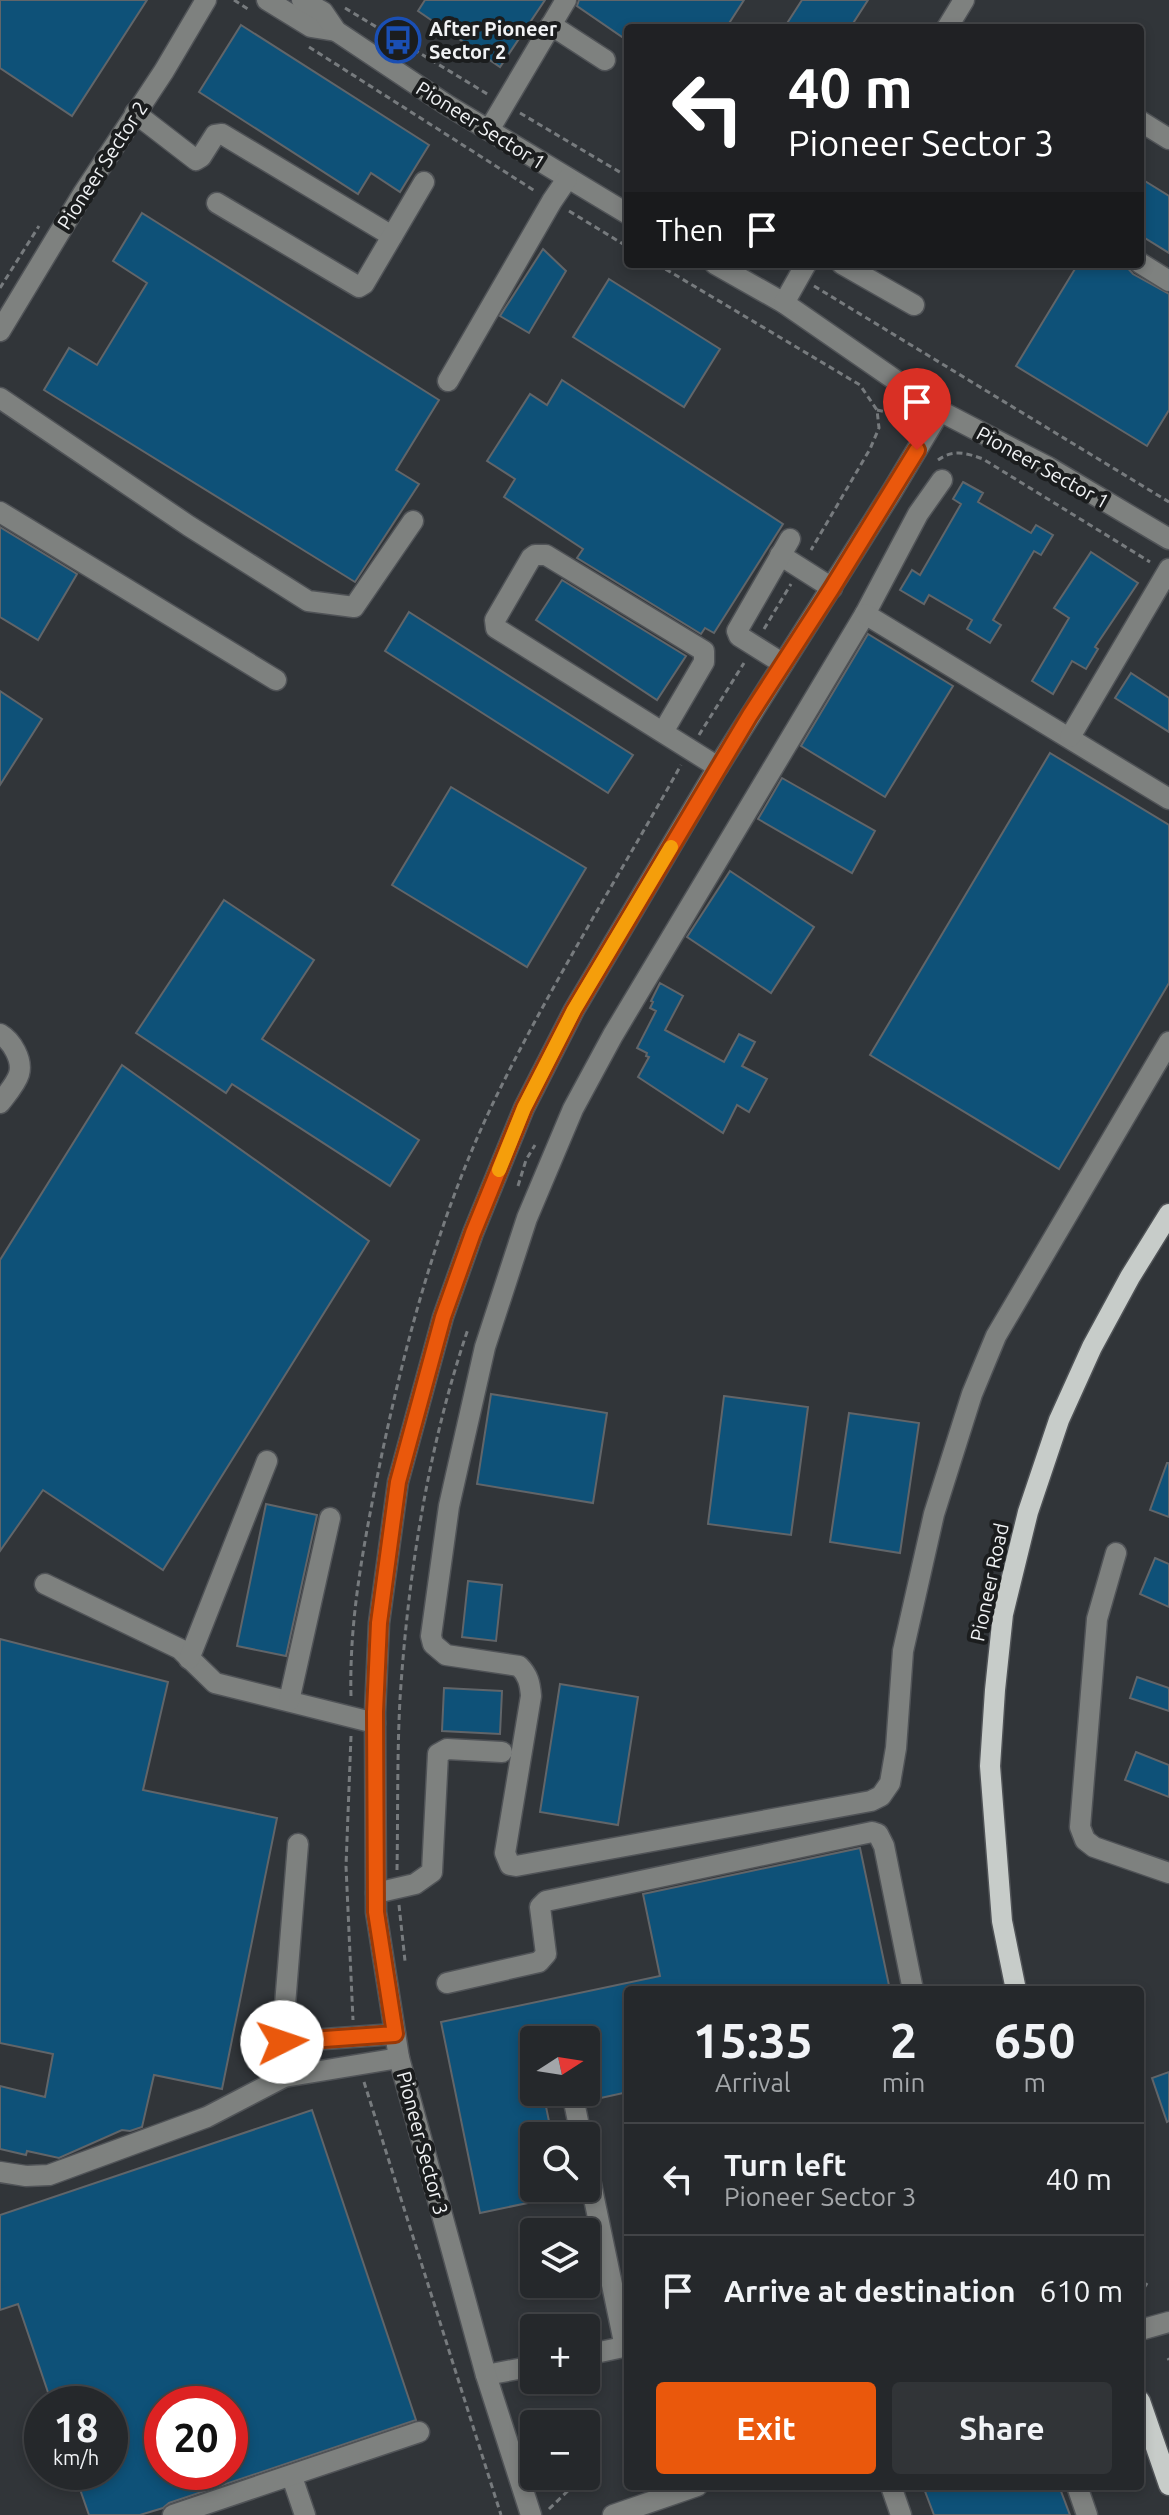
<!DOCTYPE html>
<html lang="en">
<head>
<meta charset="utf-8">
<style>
	:root { --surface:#25282b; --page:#313437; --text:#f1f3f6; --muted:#a3a6a9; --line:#424447; --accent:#ea580c }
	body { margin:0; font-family:Ubuntu,sans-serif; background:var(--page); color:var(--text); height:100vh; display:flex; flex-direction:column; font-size:30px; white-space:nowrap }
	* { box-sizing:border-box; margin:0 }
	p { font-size:26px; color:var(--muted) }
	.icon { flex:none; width:44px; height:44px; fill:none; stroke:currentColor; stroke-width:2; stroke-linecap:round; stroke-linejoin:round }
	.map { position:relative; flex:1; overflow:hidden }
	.details { position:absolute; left:624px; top:1986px; width:520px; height:504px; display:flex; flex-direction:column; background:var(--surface); border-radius:8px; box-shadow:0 4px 12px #0003,0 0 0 2px var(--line) }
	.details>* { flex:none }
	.banner { position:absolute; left:624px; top:24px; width:520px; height:244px; border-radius:8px; box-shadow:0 4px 12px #0003,0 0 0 2px var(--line); background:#202124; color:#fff; overflow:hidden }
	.needle { width:52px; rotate:78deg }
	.fabs { position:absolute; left:520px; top:2026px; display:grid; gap:16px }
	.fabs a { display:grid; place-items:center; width:80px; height:80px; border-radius:8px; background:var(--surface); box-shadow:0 4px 12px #0003,0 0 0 2px var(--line); font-size:40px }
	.speed { position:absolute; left:24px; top:2386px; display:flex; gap:16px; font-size:40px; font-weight:700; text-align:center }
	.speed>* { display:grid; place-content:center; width:104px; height:104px; border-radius:50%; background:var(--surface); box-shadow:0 4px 12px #0003,0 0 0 2px var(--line); line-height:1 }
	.speed small { font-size:20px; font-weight:400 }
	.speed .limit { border:12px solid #d22; background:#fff; color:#111 }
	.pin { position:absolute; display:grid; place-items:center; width:68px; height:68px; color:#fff; margin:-82px -34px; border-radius:50% 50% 50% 0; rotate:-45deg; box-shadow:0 0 8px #0007 }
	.pin .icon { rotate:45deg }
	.me { position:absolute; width:88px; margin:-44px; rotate:86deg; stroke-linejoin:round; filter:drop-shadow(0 0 6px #0008) }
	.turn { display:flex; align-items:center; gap:28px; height:168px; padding:0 32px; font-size:36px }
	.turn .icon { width:104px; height:104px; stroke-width:2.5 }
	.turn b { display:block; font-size:56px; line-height:68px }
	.then { display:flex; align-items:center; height:76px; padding:0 32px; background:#0003; gap:16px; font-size:30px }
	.eta { display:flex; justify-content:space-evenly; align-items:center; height:136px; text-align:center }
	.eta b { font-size:48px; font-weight:700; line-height:56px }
	.cta { display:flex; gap:16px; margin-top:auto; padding:16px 32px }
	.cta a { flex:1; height:92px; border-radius:8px; background:var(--accent); color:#fff; font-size:32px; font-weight:700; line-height:92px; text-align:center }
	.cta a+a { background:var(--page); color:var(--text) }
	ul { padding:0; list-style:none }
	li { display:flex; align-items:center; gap:24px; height:112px; padding:0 32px; border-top:2px solid var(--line) }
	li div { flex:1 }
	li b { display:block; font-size:30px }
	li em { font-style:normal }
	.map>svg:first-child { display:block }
	.building { fill:#0e5178; stroke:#616569; stroke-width:2; fill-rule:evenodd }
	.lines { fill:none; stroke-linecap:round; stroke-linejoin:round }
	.minor-casing { stroke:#505357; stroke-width:23 }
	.major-casing { stroke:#505357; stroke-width:23 }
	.path { stroke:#777b7e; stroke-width:3; stroke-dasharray:6 4; stroke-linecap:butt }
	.minor { stroke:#7e817f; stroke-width:20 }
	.major { stroke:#c7ccc9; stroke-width:20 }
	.route-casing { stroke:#983908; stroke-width:20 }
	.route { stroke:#ea580c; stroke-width:14 }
	.slow { stroke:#f59e0b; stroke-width:14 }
	.labels { text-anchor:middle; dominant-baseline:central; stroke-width:8; stroke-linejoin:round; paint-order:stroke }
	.poi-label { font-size:20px; font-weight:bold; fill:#f1f3f5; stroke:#1b1d1e; text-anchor:start }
	.street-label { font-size:20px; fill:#f1f3f5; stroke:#1b1d1e }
</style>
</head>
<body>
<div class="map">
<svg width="1169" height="2515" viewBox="0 0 1169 2515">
	<rect width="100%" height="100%" fill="#313539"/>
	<!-- building -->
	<g class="building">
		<path d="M0,0H147L72,116L0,68Z"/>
		<path d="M425,0H545L500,67L418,11Z"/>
		<path d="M579,0H744L726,28H628V41L577,6Z"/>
		<path d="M802,0H868L850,28H784Z"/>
		<path d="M241,25L429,145L400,192L371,173L358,194L199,92Z"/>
		<path d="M1140,178L1169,196V253L1140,235Z"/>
		<path d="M142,213L439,400L396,470L419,484L355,582L44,390L69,348L97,365L147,283L113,261Z"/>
		<path d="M543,249L566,271L529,333L500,316Z"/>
		<path d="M1078,264H1124L1133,274L1169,294V410L1147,446L1016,366Z"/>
		<path d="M609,279L720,349L684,407L573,337Z"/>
		<path d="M562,380L783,524L714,633L705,628L701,634L577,558L583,549L504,497L515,479L487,461L530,394L547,405Z"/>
		<path d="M963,482L983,493L978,502L1031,533L1036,525L1053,535L1041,555L1034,551L993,620L1001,625L990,643L967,629L972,620L929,595L924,604L900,590L912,570L920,575L961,504L953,499Z"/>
		<path d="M0,527L77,574L38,640L0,617Z"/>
		<path d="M1091,552L1138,583L1095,647L1098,649L1086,669L1072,661L1053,694L1032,681L1069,618L1054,608Z"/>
		<path d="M562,580L686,656L657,700L536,620Z"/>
		<path d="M409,612L633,755L608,793L385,651Z"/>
		<path d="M868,634L953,686L885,797L801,746Z"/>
		<path d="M1131,673L1169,698V732L1115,698Z"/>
		<path d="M0,691L42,719L0,785Z"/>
		<path d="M1050,753L1169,825V983L1059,1169L870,1055Z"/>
		<path d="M782,778L875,831L852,873L758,819Z"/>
		<path d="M451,787L586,868L527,967L392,885Z"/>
		<path d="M730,871L814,927L771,993L687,937Z"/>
		<path d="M224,900L314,960L262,1039L419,1140L390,1186L232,1084L226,1093L136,1033Z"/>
		<path d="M660,983L683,996L665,1030L724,1062L739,1034L755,1042L742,1066L767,1079L749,1112L737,1105L723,1133L638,1077L649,1057L646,1056L647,1053L637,1048L656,1011L650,1008L653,1002L651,1001Z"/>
		<path d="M122,1065L369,1241L163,1570L43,1490L0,1551V1260Z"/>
		<path d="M491,1394L607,1413L593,1503L477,1484Z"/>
		<path d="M724,1396L808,1407L791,1535L708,1524Z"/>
		<path d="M849,1413L919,1423L900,1553L830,1542Z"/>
		<path d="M1167,1463H1169V1517L1150,1510Z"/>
		<path d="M266,1504L317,1515L286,1656L237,1646Z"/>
		<path d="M1155,1558L1169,1564V1607L1140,1594Z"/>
		<path d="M468,1581L502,1585L496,1641L462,1637Z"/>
		<path d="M0,1639L168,1682L143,1790L277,1818L222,2089L154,2075L142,2127L130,2131L122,2130L59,2158L27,2151L26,2155L0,2149V2086L45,2097L53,2054L0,2043Z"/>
		<path d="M1137,1677L1169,1688V1711L1130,1698Z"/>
		<path d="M560,1684L638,1697L618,1825L540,1812Z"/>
		<path d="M444,1688L502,1691L500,1734L442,1731Z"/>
		<path d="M1136,1752L1169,1765V1797L1125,1780Z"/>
		<path d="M860,1848L890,1990H628V2092L587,2101L586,2040H534V2092H543L552,2136H534V2188H566V2195L480,2213L441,2022L660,1976L643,1894Z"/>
		<path d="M1169,2072V2121L1167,2122L1152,2078Z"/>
		<path d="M312,2110L416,2420L169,2503L163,2508L140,2515H89L74,2472H110V2404H52L18,2304L0,2310V2215ZM162,2404H230V2472H162Z"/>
		<path d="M923,2486H1059L1070,2515H934Z"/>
	</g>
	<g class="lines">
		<!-- minor casing -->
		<g class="minor-casing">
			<g id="minor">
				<path d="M267,0L311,27L336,31"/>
				<path d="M302,0L323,12L336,31L447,105L628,214"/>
				<path d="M551,25L605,60"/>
				<path d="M947,28L964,0"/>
				<path d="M135,113L196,160L201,157L215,135L222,134L392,236"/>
				<path d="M1140,121L1169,139"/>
				<path d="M489,130L566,0"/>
				<path d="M217,203L359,287L364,284L424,182"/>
				<path d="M1140,263L1169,281"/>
				<path d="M715,264L784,303L940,411L1048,467L1169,539"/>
				<path d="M842,264L914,305"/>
				<path d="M784,303L806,264"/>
				<path d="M0,331L84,192L164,71L206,0"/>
				<path d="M448,381L552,201L567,179"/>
				<path d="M0,398L189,526L308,601L354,607L413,521"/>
				<path d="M942,480L918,514L865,614L613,1035L573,1109L527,1218L485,1347L449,1506L431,1636L433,1644L446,1655L519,1666C528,1675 530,1683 531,1696L505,1853L510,1865L516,1866L871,1801L881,1796L890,1783L896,1748L903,1651L934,1514L972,1394L996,1336L1169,1042"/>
				<path d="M0,512L276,680"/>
				<path d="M780,555L832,588"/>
				<path d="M865,614L1169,799"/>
				<path d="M782,663L739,636L737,631L790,539"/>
				<path d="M663,732L704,662V651L546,555H535L531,558L495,620L496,628L718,767"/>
				<path d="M1070,737L1169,569"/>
				<path d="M0,1034C12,1041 23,1060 19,1074C16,1084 6,1095 0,1103"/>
				<path d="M1116,1553L1097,1619L1080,1827L1085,1840L1094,1847L1169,1873"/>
				<path d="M45,1584L180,1649L215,1683L375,1723"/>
				<path d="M189,1659L267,1461"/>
				<path d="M289,1701L330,1518"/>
				<path d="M376,1893L415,1884L432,1872L438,1754L447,1749L502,1752"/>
				<path d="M447,1983L539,1962L546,1954L540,1907L546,1901L872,1832L878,1834L884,1846L913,1990"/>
				<path d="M282,2042L395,2034"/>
				<path d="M284,2077L282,2042L298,1844"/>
				<path d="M572,2092L581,2136"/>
				<path d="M586,2160L625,2347"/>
				<path d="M0,2172L26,2176L49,2175L207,2117L284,2077L399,2058"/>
				<path d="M1140,2330L1169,2322"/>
				<path d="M586,2355L628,2346"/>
				<path d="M486,2375L534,2366"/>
				<path d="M292,2477L305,2515"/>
				<path d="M891,2486L901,2515"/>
				<path d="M1077,2486L1087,2515"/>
				<path d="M173,2515L419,2432"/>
				<path d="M531,2515L486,2375L399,2058L376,1912L375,1712L379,1623L398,1482L443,1317L473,1233L524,1108L574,1010L718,767L891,493L940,411"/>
				<path d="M613,2515L697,2486"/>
			</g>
		</g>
		<!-- major casing -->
		<g class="major-casing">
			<g id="major">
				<path d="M1016,1990L1002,1921L990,1766L995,1690L1003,1614L1028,1512L1059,1420L1092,1347L1130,1277L1169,1214"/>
				<path d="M1140,2401L1169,2485"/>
			</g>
		</g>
		<!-- path -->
		<g class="path">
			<path d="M234,0L248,9"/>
			<path d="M345,8L489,95"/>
			<path d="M309,47L535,191"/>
			<path d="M520,113L628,177"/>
			<path d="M569,211L628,247"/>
			<path d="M657,264L860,385L877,410L879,428L870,449L811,550"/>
			<path d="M814,286L1169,502"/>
			<path d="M0,288L39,226"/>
			<path d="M877,410L912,417"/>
			<path d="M938,460C953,449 967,453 983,459L1150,562"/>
			<path d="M764,629L791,584"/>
			<path d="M699,735L744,663"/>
			<path d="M518,1186L526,1160L535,1145"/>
			<path d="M351,1696C349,1619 364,1543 379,1468C405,1342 439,1215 495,1099C551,984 619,876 681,765"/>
			<path d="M351,1736L346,1866L353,2020"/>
			<path d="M397,1870C398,1813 397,1756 400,1699C408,1574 428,1447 468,1329"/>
			<path d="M399,1905L405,1961"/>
			<path d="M364,2082L501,2515"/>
			<path d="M1144,2288L1147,2283"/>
			<path d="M1168,2358L1169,2360"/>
			<path d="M549,2476L552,2479"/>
			<path d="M549,2509L572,2487"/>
		</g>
		<!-- minor -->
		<use href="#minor" class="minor"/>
		<!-- major -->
		<use href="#major" class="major"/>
	</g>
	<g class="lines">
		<!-- route casing -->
		<g class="route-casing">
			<path id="route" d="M282,2042L395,2034L376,1912L375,1712L379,1623L398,1482L443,1317L473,1233L524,1108L574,1010L750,715L832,588L917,450"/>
		</g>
		<!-- route -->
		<use href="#route" class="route"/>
		<!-- slow -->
		<path class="slow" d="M499,1170L524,1108L574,1010L671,847"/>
	</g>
	<!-- icons -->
	<defs>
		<g id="bus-ring" transform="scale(2.3)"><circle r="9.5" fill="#1b1d1e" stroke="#1a4fb4" stroke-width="1.5"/><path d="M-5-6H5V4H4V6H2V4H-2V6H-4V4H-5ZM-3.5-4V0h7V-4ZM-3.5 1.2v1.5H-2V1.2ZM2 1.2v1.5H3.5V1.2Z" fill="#1a4fb4"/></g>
	</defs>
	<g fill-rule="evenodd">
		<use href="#bus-ring" x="398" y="40"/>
	</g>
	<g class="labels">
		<!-- poi labels -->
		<g class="poi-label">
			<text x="429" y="28">After Pioneer<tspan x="429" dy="23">Sector 2</tspan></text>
		</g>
		<!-- street labels -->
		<g class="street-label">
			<text transform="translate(481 125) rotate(32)">Pioneer Sector 1</text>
			<text transform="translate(102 165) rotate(-57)">Pioneer Sector 2</text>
			<text transform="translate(1043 467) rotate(29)">Pioneer Sector 1</text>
			<text transform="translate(989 1582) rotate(-78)">Pioneer Road</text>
			<text transform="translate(423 2143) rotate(75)">Pioneer Sector 3</text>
		</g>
	</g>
</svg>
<div class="fabs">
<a><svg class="needle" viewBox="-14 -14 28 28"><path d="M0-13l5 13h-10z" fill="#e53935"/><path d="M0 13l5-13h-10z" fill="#a3a6a9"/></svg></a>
<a><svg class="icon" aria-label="search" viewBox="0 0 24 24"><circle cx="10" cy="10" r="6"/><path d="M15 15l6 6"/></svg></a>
<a><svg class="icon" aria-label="layers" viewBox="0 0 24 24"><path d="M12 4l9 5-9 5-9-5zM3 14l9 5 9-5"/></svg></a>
<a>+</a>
<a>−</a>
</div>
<div class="speed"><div>18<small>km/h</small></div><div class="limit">20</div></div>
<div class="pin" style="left:917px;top:450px;background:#d93025"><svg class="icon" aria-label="arrive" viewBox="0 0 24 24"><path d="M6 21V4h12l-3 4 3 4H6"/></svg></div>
<svg class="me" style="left:282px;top:2042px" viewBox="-20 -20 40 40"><circle r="19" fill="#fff"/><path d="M0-13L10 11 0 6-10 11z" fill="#ea580c"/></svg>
<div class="banner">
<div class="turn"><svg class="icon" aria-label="left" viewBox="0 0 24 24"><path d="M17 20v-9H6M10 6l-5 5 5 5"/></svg><div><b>40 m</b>Pioneer Sector 3</div></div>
<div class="then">Then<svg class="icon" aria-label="arrive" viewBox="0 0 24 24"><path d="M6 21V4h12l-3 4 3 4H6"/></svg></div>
</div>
<section class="details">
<div class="eta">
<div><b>15:35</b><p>Arrival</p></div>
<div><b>2</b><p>min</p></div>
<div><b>650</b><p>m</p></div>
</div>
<ul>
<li><svg class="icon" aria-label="left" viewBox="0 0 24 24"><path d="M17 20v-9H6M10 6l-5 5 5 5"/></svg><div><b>Turn left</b><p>Pioneer Sector 3</p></div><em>40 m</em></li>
<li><svg class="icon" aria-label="arrive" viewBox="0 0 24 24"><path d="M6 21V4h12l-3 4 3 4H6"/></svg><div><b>Arrive at destination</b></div><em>610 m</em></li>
</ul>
<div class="cta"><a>Exit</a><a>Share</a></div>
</section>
</div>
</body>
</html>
